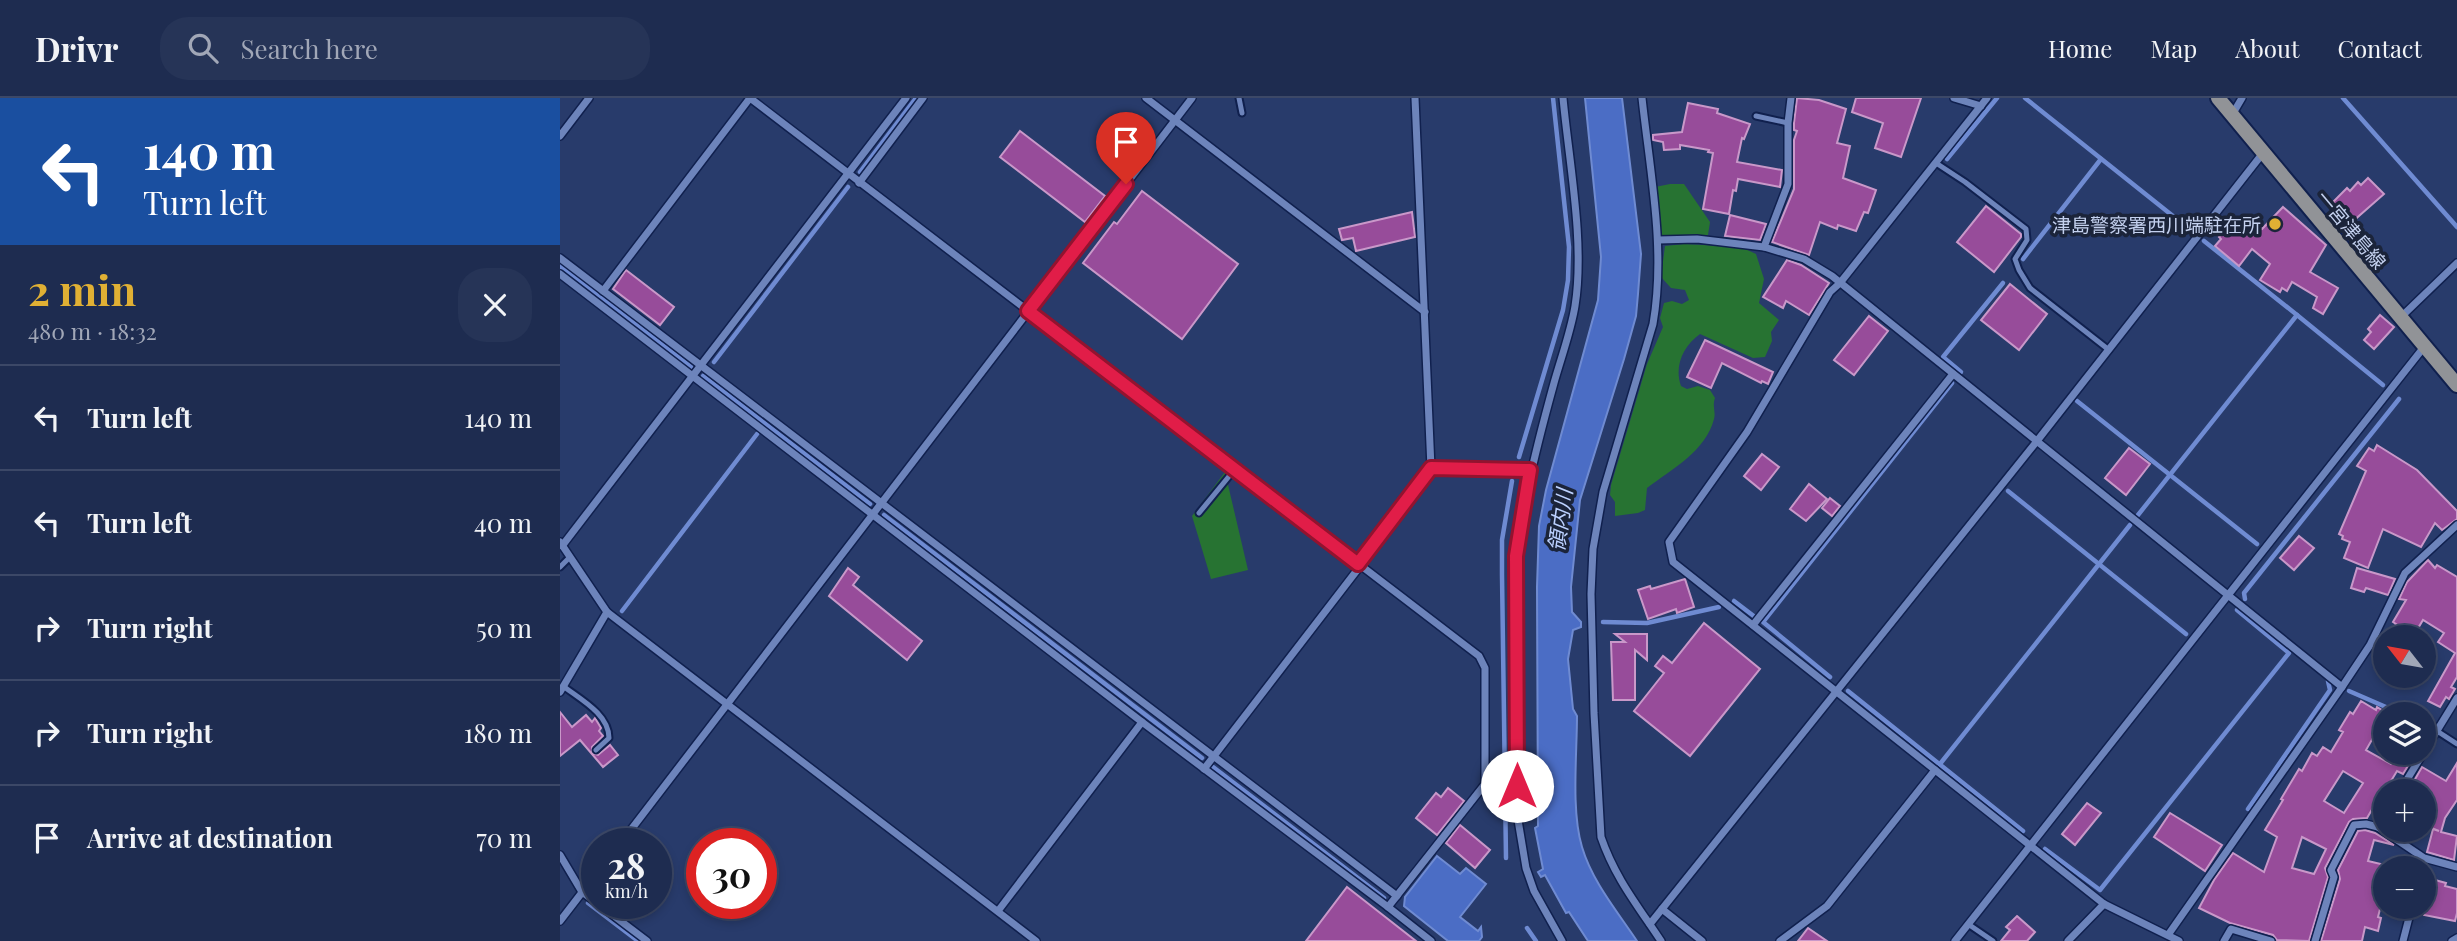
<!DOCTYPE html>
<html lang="en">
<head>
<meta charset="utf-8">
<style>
	:root { --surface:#1e2c50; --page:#263457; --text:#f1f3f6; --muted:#a1a7b7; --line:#3c4867; --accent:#e0b034 }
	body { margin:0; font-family:"Playfair Display","Noto Sans JP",serif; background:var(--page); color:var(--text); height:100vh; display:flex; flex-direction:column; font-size:26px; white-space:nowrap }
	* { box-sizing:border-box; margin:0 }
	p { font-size:23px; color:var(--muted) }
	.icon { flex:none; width:38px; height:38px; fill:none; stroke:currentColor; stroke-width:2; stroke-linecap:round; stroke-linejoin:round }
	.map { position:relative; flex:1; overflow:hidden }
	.details { display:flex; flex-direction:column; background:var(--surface); width:560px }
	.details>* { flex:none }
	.top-card { background:#1a4fa0; color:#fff; overflow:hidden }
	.needle { width:46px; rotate:301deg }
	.fabs { position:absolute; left:1813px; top:527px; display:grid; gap:14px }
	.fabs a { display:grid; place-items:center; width:63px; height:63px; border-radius:50%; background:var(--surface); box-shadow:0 4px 10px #0003,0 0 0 2px var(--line); font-size:35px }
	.speed { position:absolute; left:21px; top:730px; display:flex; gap:14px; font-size:35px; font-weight:700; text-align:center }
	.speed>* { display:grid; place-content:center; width:91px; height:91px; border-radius:50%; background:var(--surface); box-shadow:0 4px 10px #0003,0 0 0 2px var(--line); line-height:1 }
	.speed small { font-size:18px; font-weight:400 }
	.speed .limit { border:10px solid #d22; background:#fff; color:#111 }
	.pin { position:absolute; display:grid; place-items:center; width:60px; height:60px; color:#fff; margin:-72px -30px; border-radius:50% 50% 50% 0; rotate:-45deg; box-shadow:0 0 7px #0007 }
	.pin .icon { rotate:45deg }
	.me { position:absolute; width:77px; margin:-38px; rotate:0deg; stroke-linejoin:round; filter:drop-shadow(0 0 5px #0008) }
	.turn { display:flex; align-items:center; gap:24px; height:147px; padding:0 28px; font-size:32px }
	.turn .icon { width:91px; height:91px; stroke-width:2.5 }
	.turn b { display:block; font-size:49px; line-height:60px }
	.round { display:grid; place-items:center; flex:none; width:74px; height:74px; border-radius:28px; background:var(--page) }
	.headline { display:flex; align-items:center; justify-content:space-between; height:119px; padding:0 28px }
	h1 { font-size:42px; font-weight:700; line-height:52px; color:var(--accent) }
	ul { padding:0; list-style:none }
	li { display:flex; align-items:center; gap:21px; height:105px; padding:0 28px; border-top:2px solid var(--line) }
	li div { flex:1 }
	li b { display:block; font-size:26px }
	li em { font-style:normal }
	header { display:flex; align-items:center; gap:42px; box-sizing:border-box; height:98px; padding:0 35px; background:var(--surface); border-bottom:2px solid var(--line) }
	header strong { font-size:33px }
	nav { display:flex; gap:38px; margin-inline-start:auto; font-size:24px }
	.search { width:490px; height:63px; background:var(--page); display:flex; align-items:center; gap:18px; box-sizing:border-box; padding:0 24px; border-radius:28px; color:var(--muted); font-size:26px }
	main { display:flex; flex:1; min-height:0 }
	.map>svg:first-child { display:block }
	.green { fill:#277332 }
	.water { fill:#4b6dc5; stroke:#6f8bd2; stroke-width:2 }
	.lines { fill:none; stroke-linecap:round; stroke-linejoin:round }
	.stream { stroke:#6f8bd2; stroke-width:4.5 }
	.building { fill:#974c9a; stroke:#c998c9; stroke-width:2; fill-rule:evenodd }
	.service-casing { stroke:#10204e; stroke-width:9 }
	.minor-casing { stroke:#10204e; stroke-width:10 }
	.secondary-casing { stroke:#10204e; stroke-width:18 }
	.service { stroke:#6d84bb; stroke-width:5 }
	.minor { stroke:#6d84bb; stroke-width:7 }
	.secondary { stroke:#919397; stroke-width:14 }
	.route-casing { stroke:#92132f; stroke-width:18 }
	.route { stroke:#e11d48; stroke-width:12 }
	.poi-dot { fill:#e0b034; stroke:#1b243a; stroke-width:2.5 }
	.labels { text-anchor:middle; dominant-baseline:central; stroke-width:7; stroke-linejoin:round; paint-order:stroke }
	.poi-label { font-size:19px; fill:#c4d1ef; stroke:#1b243a; text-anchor:end }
	.street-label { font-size:19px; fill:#c4d1ef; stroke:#1b243a }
	.water-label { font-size:21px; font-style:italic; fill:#bcd1ff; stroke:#1b243a }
</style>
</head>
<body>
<header>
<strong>Drivr</strong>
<div class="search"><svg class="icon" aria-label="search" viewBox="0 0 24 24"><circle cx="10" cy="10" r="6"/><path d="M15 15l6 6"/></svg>Search here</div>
<nav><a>Home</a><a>Map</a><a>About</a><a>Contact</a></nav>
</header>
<main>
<section class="details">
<div class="top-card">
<div class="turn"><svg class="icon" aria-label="left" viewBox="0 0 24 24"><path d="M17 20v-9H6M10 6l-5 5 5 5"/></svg><div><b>140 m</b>Turn left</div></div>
</div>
<div class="headline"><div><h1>2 min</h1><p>480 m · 18:32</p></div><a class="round"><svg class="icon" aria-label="close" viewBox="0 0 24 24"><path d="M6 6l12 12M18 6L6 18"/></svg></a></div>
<ul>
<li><svg class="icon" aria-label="left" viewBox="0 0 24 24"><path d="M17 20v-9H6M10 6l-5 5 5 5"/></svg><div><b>Turn left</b></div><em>140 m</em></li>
<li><svg class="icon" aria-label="left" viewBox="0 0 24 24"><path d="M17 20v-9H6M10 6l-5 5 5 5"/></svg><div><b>Turn left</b></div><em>40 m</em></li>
<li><svg class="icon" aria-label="right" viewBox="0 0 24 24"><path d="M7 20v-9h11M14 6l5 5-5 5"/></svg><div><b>Turn right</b></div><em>50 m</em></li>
<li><svg class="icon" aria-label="right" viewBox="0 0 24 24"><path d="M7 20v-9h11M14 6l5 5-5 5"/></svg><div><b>Turn right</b></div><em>180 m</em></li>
<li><svg class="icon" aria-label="arrive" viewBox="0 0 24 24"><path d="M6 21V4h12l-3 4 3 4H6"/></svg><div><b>Arrive at destination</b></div><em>70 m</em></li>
</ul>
</section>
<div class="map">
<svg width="1897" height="843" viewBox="0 0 1897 843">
	<rect width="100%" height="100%" fill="#283b6b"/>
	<!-- green -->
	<g class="green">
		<path d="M1110,86H1124L1150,124L1148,137L1101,138L1095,89Z"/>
		<path d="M1124,146L1181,149L1196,156L1204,181L1199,205L1219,222L1211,234L1212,243L1205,259L1193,260L1140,236C1123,248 1114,268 1121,288L1127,291L1138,288L1150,292L1155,300C1152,308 1156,314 1154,321C1146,353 1112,371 1087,390L1085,412L1078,415L1055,418V404L1050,397L1051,387L1087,266L1103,229L1100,220L1104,205L1112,203L1122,206L1129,202L1125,192L1111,190L1101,179L1105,148Z"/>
		<path d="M665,374L688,472L651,481L632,418Z"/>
	</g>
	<!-- water -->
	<g class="water">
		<path d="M1025,0H1062L1081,156L1078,196L1076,218L1064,261L1020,402L1011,489L1012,514L1021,524V529L1013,532L1008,561L1013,611L1017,618C1017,656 1011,713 1022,749C1032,783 1057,813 1077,843H1028L1009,814L1006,815L985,777L981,779L978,774L983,771L975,730L978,728L977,489L979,428L986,392L1038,202L1041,159Z"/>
		<path d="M877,758L900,776L906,770L926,786L900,819L918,833L921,829L922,839L919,843H888L844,808L845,799Z"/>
	</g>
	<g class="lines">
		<!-- stream -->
		<g class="stream">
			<path d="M1465,0L1633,134"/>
			<path d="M1783,0L1897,129"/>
			<path d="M1387,61L1437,0"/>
			<path d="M300,74L356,0"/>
			<path d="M1463,161L1541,61"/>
			<path d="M0,168L131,269"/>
			<path d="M1737,217L1823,287"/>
			<path d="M154,264L288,89"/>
			<path d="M1401,274L1383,259L1443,185"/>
			<path d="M143,278L310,406"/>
			<path d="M1517,303L1697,446"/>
			<path d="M959,359L1003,212L1008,182L1009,149L993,0"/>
			<path d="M1448,393L1626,536"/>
			<path d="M324,417L642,660"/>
			<path d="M1578,417L1737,217L1644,143"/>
			<path d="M1685,501L1684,495L1839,301"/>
			<path d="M1174,503L1195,519"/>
			<path d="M62,513L197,336"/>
			<path d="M1043,524L1087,525L1159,509"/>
			<path d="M1270,579L1203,524L1392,285"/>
			<path d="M1288,593L1463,733"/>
			<path d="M1789,593L1842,616"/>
			<path d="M1864,626L1872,630"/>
			<path d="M1380,666L1570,427"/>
			<path d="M653,669L824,800"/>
			<path d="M1688,711L1770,592L1768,583"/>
			<path d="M1485,751L1540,792L1729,555L1677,512"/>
			<path d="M946,760L942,477V442L952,383"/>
			<path d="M28,805L78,843"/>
			<path d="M967,830L976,843"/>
		</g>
	</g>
	<!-- building -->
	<g class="building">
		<path d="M1237,0L1259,2L1286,11L1277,45L1290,48L1283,80L1316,92L1308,115L1304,114L1296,133L1278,127L1277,131L1260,124L1249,157L1212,144L1234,91V42L1237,33L1234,32V25Z"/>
		<path d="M1296,0H1361L1341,59L1315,50L1323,25L1292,14Z"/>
		<path d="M1128,5L1158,11L1157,15L1190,26L1184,41L1182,40L1177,64L1222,72L1220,89L1178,81L1176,93L1173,92L1169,116L1143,111L1153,55L1148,54L1149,52L1120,47V51L1104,52L1103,44L1093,42V37L1122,34Z"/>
		<path d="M460,33L545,98L525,124L440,59Z"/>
		<path d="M1808,80L1824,96L1792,124L1773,104L1787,90L1790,93L1798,84L1801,87Z"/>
		<path d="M582,93L678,166L622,241L523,165L554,124L557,126Z"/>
		<path d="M1426,108L1461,136V139L1434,174L1397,144Z"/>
		<path d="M1723,109L1766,147L1750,174L1778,190L1763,216L1753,210L1757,199L1732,184L1727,193L1722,190L1720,194L1700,182L1710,166L1692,151L1679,168L1655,148L1661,141L1659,139L1672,124L1689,138L1693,132L1695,134L1699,130L1702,131Z"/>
		<path d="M852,114L855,139L796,153L793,140L782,142L779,131Z"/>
		<path d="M1170,117L1206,126L1200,142L1165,138Z"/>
		<path d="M1227,162L1241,167L1269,185L1249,217L1226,203L1223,210L1203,199Z"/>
		<path d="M66,172L114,209L100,227L53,191Z"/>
		<path d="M1450,186L1487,216L1459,252L1421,222Z"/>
		<path d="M1820,217L1834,229L1814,251L1804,242L1811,234L1808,231Z"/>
		<path d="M1309,218L1328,233L1294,277L1274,262Z"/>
		<path d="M1145,242L1213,274L1208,286L1202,283L1201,285L1162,265L1151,290L1127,279Z"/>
		<path d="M1817,347L1857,372L1897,413V421L1882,432L1875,425L1861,449L1823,431L1808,470L1784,460L1790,444L1782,441L1783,438L1779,436L1806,373L1797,368L1809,350L1814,353Z"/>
		<path d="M1569,350L1590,366L1566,397L1545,380Z"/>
		<path d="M1202,356L1219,369L1201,392L1184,378Z"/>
		<path d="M1249,386L1267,401L1246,423L1230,411Z"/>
		<path d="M1270,400L1280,408L1272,418L1262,410Z"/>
		<path d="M1739,438L1754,450L1734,472L1720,460Z"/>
		<path d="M1868,462L1875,470L1877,467L1897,479V579L1891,589L1895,591L1889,601L1886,599L1880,609L1868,603L1895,555L1878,544L1884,535L1863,522L1854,537L1848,533L1844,539H1829L1836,526L1833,524L1846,502L1839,501L1847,484Z"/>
		<path d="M288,470L299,479L293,487L362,543L347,562L269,498Z"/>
		<path d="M1797,470L1835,481L1828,497L1806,490L1804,494L1791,490Z"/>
		<path d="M1125,481L1134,509L1117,515L1116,511L1088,521L1078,492L1090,488L1091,491Z"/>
		<path d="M1144,525L1200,571L1130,658L1074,613L1104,575L1095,568L1103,558L1112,565Z"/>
		<path d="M1055,536H1087V562L1075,552V602H1053L1051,544H1065Z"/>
		<path d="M1801,603L1816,612L1817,609L1825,614V629L1821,626L1806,652L1831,666L1838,654L1851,663L1843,676L1837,673L1825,693V708L1817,703L1807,720L1793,721L1789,724L1765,770L1768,779L1749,843L1717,842L1713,837L1670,825L1639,810L1654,782L1673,755L1704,774L1717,739L1705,732L1723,702L1721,701L1739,671L1742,673L1752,655L1757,658L1763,649L1771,654L1783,634L1779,632L1790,614L1793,616ZM1783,673L1803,685L1784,715L1764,703ZM1742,739L1766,751L1754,776L1732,770Z"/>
		<path d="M0,614L12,629L26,617L32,624L35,620L41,630L39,633L43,638L32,649V655L38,657L50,647L58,657L43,669L20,642L0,658Z"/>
		<path d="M1897,665V702L1885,720L1881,734L1897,738L1894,762L1867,754L1873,731L1879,733L1864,727V689L1854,683L1862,669L1886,683Z"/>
		<path d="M888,690L904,703L877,737L856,720L876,695L881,699Z"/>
		<path d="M1527,705L1541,715L1515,747L1502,736Z"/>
		<path d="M1610,715L1662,747L1645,773L1594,739Z"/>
		<path d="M900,727L930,752L915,770L886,745Z"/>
		<path d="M1805,732L1815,735L1834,747L1814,742L1808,763L1825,767V791L1818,819L1821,820L1818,833L1805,829L1802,843H1761L1780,781L1778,772L1798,733Z"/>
		<path d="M1864,779L1886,785L1885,788L1897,791V815L1895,823L1864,817Z"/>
		<path d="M787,789L856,843H746Z"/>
		<path d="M1457,818L1475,834L1467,843H1441L1450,832L1446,829Z"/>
		<path d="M1248,830L1267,843H1238Z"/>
	</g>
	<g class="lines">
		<!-- service casing -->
		<g class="service-casing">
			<g id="service">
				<path d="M679,0L682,15"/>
				<path d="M1196,18L1228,25"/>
				<path d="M1376,65L1405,84L1466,131L1467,142L1455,161L1459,172L1470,190L1549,252"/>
				<path d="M639,415L675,371"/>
				<path d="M0,469L10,459"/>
				<path d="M3,588C20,601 49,616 49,640L36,652"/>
				<path d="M1877,633L1897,646"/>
				<path d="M1408,826L1433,843"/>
			</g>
		</g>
		<!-- minor casing -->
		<g class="minor-casing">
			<g id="minor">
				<path d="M190,0L919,558L925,570V686L828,809L871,843"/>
				<path d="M586,0L865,214"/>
				<path d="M1082,0C1090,74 1106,152 1093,226L1043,394L1033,451L1031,496L1034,615L1041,739C1055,780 1078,808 1101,843"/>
				<path d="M1231,0L1228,25V86L1204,149L1244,161L1272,178L1782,589"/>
				<path d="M1394,0L1421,8"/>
				<path d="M1427,0L1280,185L1270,194L1187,334L1109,444L1113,464L1544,806L1619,843"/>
				<path d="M1672,17L1682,0"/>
				<path d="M0,38L29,0"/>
				<path d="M299,85L363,0"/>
				<path d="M1098,142L1137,141L1204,149"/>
				<path d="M0,160L837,798"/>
				<path d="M0,176L582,624L828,809"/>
				<path d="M43,193L190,0"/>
				<path d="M1840,220L1897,165"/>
				<path d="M871,370L970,372"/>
				<path d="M0,444L47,514L476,843"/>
				<path d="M2,448L346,0"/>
				<path d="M798,466L871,370L855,0"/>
				<path d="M1193,527L1393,276"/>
				<path d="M0,594L47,514"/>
				<path d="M644,671L801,467"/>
				<path d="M1840,693L1897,600"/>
				<path d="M1825,717L1818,729L1864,760L1897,769"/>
				<path d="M60,746L632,0"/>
				<path d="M0,757L22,794L37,805"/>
				<path d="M37,805L87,843"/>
				<path d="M1102,811L1142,843"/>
				<path d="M438,813L582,624"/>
				<path d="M0,823L37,775"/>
				<path d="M1090,826L1477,343L1703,55"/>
				<path d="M1608,837L1782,589L1810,547L1845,475L1897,427"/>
				<path d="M1002,843L974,793L966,770L957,716L956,494C957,422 975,354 994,285C1001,260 1011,233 1015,208C1025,145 1009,64 1003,0"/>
				<path d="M1220,843L1267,808L1375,672"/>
				<path d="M1395,843L1864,249"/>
				<path d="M1508,843L1544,806"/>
				<path d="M1664,843L1671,831L1711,843"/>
				<path d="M1755,843L1774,779L1771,772L1794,727L1806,726L1818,729"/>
				<path d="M1843,843L1852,808"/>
				<path d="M1892,843L1897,840"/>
			</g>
		</g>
		<!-- secondary casing -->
		<g class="secondary-casing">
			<path id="secondary" d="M1658,0L1897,287"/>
		</g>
		<!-- service -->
		<use href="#service" class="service"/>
		<!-- minor -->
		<use href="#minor" class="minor"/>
		<!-- secondary -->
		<use href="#secondary" class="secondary"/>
	</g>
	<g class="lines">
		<!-- route casing -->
		<g class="route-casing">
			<path id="route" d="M566,86L468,213L798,466L871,370L970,372L956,458L957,688"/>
		</g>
		<!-- route -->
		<use href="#route" class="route"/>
	</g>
	<!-- markers -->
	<circle class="poi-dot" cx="1715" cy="126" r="7"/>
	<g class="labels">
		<!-- poi labels -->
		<g class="poi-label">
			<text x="1701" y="126">津島警察署西川端駐在所</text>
		</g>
		<!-- street labels -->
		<g class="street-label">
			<text transform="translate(1792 131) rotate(50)">一宮津島線</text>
		</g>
		<!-- water labels -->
		<g class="water-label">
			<text transform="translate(999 422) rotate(-82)">領内川</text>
		</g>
	</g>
</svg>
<div class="fabs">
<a><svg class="needle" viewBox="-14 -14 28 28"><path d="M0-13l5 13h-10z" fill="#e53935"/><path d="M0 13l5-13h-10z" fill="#a1a7b7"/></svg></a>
<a><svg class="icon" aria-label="layers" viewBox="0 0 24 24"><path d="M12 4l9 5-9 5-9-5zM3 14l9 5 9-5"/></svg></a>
<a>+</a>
<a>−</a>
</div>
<div class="speed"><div>28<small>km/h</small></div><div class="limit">30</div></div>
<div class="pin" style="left:566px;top:86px;background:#d93025"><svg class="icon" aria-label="arrive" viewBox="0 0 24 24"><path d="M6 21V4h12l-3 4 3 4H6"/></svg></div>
<svg class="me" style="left:957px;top:688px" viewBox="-20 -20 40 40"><circle r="19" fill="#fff"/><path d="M0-13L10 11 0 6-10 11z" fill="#e11d48"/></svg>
</div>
</main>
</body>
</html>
